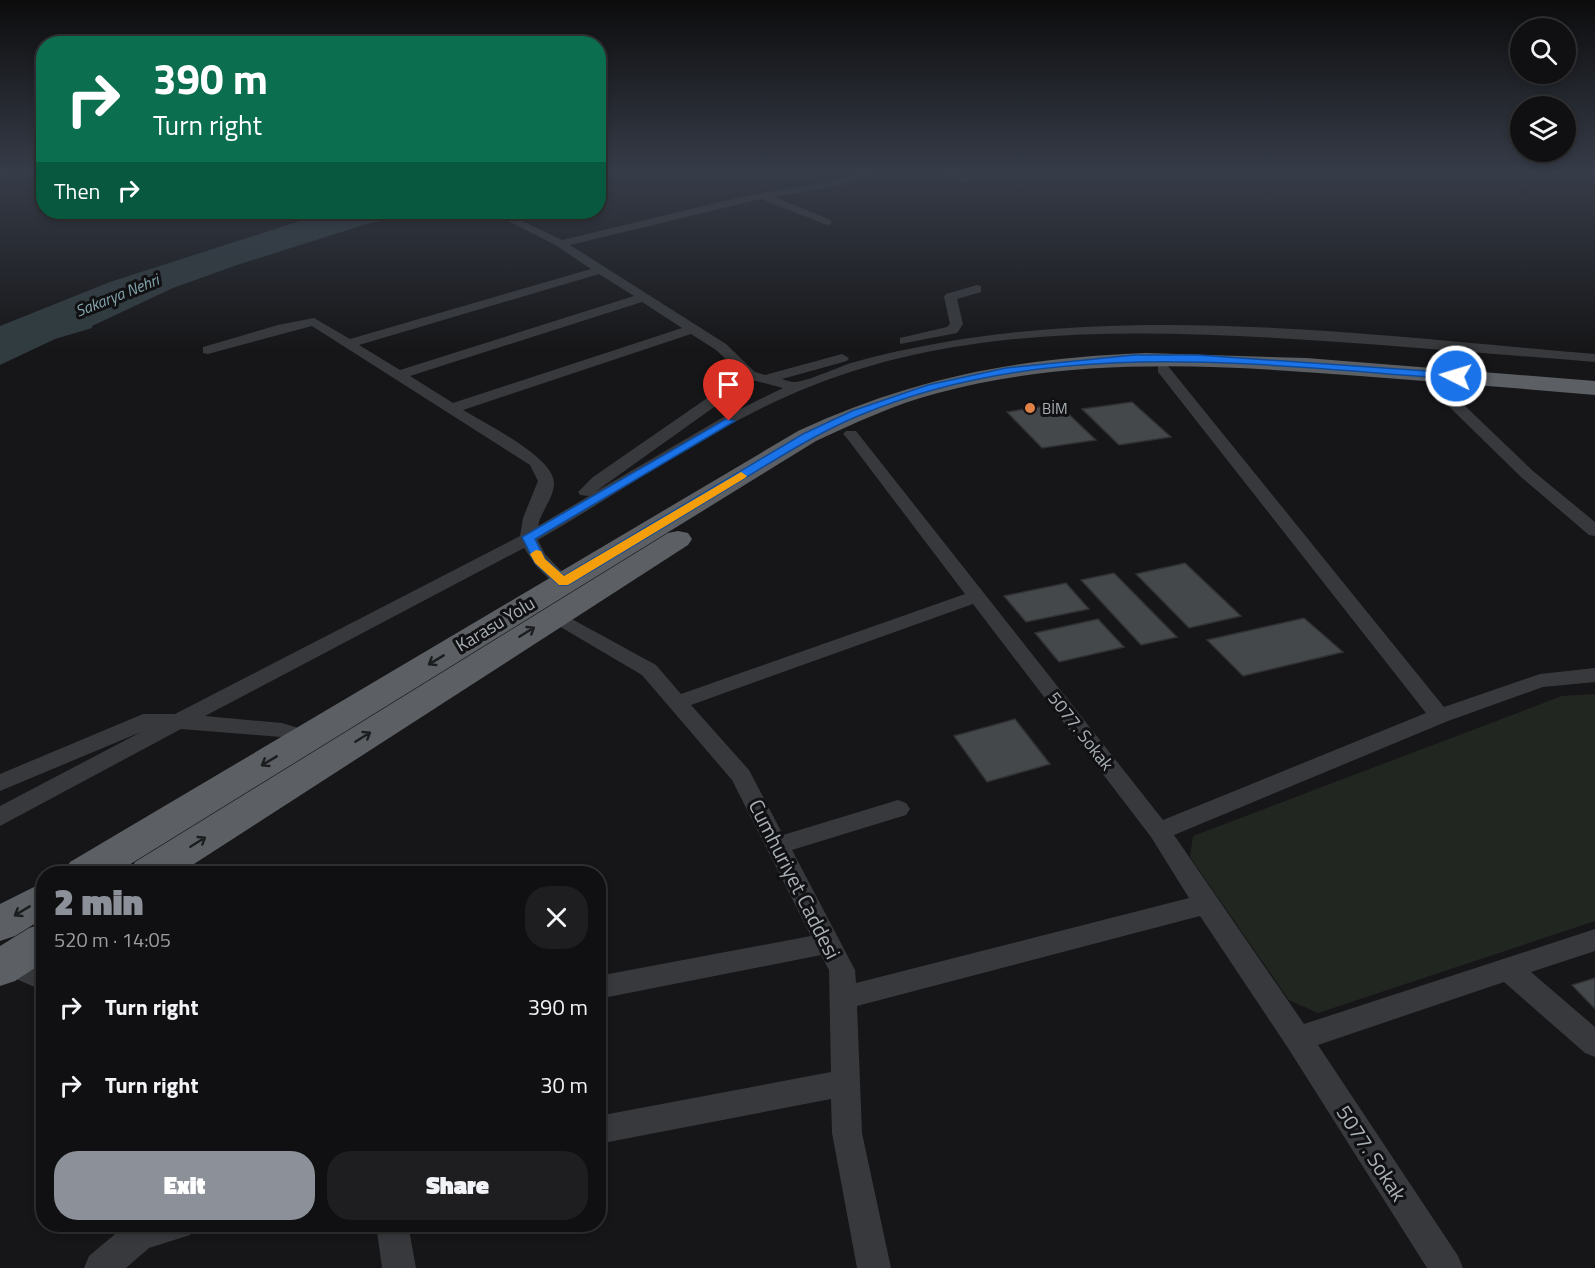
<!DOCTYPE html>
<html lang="en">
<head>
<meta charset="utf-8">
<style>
	:root { --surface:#101012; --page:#1e1e20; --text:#f1f3f6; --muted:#9c9d9f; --line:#303032; --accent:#8c9099 }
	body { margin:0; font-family:"Titillium Web",sans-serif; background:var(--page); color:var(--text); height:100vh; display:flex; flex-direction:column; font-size:22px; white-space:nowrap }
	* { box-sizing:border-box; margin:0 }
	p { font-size:20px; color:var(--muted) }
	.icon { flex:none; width:33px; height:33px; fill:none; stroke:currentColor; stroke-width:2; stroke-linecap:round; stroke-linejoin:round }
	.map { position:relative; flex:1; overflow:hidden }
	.details { position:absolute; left:36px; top:866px; width:570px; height:366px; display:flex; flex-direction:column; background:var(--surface); border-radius:24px; box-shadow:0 3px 9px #0003,0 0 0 2px var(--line) }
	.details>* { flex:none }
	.banner { position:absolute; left:36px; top:36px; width:570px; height:183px; border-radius:24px; box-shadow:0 3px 9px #0003,0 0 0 2px var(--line); background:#0b6e4f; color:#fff; overflow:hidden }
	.controls { position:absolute; left:1510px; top:18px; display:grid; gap:12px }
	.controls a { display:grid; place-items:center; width:66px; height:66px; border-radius:50%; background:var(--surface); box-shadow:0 3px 9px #0003,0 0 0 2px var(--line); font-size:30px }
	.pin { position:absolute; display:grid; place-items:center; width:51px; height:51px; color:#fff; margin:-62px -26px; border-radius:50% 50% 50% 0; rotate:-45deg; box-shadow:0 0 6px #0007 }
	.pin .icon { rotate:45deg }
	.me { position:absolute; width:66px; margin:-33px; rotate:275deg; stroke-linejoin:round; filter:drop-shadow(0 0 4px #0008) }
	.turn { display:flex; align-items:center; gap:21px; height:126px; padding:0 18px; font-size:27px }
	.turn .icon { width:78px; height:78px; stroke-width:2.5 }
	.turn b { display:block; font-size:42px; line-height:51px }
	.then { display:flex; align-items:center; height:57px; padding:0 18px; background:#0003; gap:12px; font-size:22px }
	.round { display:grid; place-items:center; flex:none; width:63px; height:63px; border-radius:24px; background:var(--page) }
	.overview { display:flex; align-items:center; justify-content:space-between; height:102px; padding:0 18px }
	h1 { font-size:36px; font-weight:800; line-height:45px; color:var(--accent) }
	.action { display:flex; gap:12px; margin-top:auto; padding:12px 18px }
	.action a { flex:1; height:69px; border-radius:24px; background:var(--accent); color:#fff; font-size:24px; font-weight:800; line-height:69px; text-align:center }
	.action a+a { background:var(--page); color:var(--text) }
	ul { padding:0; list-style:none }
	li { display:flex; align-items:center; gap:18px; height:78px; padding:0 18px }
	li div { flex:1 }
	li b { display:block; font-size:22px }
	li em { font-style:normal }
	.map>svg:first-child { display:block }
	.green { fill:#212720 }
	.water { fill:#303c3f }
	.building { fill:#45484a; stroke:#303133; stroke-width:1.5 }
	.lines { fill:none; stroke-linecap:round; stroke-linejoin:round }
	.minor { fill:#37393c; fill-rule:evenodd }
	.trunk { fill:#5c6064; fill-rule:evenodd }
	.oneway { stroke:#1c1d1f }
	.route { fill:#1a73e8; stroke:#114b97; stroke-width:1.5 }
	.slow { fill:#f59e0b }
	.poi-dot { fill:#e08146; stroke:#111113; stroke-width:2 }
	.labels { text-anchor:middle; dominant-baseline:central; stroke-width:6; stroke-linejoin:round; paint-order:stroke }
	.far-poi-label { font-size:15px; fill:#a9b1b6; stroke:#111113; text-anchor:start }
	.far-water-label { font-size:16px; font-style:italic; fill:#84a6ae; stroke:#111113 }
	.street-label { font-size:18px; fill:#a9b1b6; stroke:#111113 }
	.near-street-label { font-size:21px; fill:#a9b1b6; stroke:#111113 }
</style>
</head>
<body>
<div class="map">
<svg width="1595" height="1268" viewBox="0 0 1595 1268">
	<rect width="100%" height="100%" fill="#161618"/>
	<!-- green -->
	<path class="green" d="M1595,694V921L1318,1013L1289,1000L1190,857L1193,836L1562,696Z"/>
	<!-- water -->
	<path class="water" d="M328,212H423L367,224L237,265L173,288L92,326V328L55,339L0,365V326L110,282Z"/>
	<!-- building -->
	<g class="building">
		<path d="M1132,402L1171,437L1119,445L1082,409Z"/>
		<path d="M1058,404L1096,440L1042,448L1007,412Z"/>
		<path d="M1185,563L1241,616L1189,628L1136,574Z"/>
		<path d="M1114,573L1177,637L1141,645L1081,580Z"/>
		<path d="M1066,583L1089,609L1026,622L1004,596Z"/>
		<path d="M1304,618L1343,652L1243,676L1207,640Z"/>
		<path d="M1098,619L1124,647L1059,662L1035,633Z"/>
		<path d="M1015,719L1050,764L987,782L954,736Z"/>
		<path d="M1595,978V1009L1572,985Z"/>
	</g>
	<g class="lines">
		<!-- minor -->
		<g class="minor">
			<path d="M0,172H10L4,177Z"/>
			<path d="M866,172H883L828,188L774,197L831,220V224L827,225L761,199L570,245L726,344L755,372L765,375L842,354L849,358L847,361L782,379C785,380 791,382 795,382C806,382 838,367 851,363C890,352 930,344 970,338C1173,308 1392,337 1595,354V362C1505,355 1414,347 1324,341C1155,330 974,322 814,385C716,423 629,488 538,540L545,554L572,582L570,586H556L537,567L524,548L205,716L282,723L315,733L318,738L315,743L307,745L281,737L181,729L0,826V806L141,732L0,791V774L143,714H175L520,536L523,518L538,481L530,465L312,326L208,354L203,353V347L278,325L314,318L350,339L591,269L557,246L491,212H503L562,240L750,195L828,182ZM599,274L634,296L400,370L359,345ZM642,302L682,328L453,403L410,376ZM691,334L716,350L742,374L593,477L578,492L580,495L589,496L538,526C541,511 554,498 554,483C554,457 484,423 463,410ZM752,380L783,388L720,419L595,492Z"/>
			<path d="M940,172H954L973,181L965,183Z"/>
			<path d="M977,285L981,286V292L957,299L963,324L957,333L900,344V338L947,327L950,324L944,297L946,294Z"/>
			<path d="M1163,365L1168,366L1444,707L1540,674L1595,668V682L1543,687L1448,721L1174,835L1304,1024L1595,929V951L1531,972L1595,1027V1057L1585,1053L1504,982L1318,1045L1458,1256L1463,1268H1427L1288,1048L1200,916L857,1006L862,1133L891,1268H857L832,1133L831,1099L598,1144V1116L831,1072L829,970L821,955L598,999V976L811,936L732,780L642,675L542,616L545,612H559L656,665L681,694L965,594L846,437L843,434L846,431H856L1163,820L1426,713L1158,372V366ZM973,604L1151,837L1189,898L856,983L855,970L792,850L906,815L910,809L906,803L898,800L783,835L749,770L691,705Z"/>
			<path d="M1435,381L1440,382L1533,471L1595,522V536L1589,535L1521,477L1430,388L1428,385Z"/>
			<path d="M8,952L44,967V991L0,972V955Z"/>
			<path d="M127,1224H195L190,1235L149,1248L126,1268H84L89,1256Z"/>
			<path d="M376,1224H408L416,1268H382Z"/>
		</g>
		<!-- trunk -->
		<g class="trunk">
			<path d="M1146,353L1306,358L1595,381V395C1517,388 1439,382 1360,376C1220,365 1076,356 938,393C895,404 855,423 816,441L116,873H64L70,862L798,431C915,377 1018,358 1146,353Z"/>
			<path d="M678,531L688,533L692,539L688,545L180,873H129L135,862L668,533Z"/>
			<path d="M44,882V918L15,936L0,941V904Z"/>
			<path d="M44,923V962L15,981L0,986V946L29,928Z"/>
		</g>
	</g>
	<!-- one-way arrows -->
	<defs><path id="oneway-shaft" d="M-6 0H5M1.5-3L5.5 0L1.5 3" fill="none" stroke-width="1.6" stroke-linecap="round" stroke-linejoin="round" transform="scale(1.5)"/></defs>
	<g class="oneway">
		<use href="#oneway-shaft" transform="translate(527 632) rotate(-32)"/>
		<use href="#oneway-shaft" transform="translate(436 660) rotate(149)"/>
		<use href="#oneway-shaft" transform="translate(363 737) rotate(-32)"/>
		<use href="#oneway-shaft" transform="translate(269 761) rotate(149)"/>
		<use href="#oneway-shaft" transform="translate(198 842) rotate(-32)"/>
		<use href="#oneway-shaft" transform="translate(22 911) rotate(149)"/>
	</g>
	<!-- sky -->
	<linearGradient id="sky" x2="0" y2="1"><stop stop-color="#0c0c0d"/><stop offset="0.49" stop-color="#363c48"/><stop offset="1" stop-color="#363c48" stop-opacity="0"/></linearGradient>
	<rect width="1595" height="350" fill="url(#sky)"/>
	<!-- route -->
	<path class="route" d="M1134,355H1198L1456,373L1461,376L1456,379C1257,365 1048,335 858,416C813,435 772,462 730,487C676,520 622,553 568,585H559L535,563L522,537L726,419L735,421L535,539L545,559L564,576L803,434L852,411L928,385L1006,368Z"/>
	<!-- slow -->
	<path class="slow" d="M741,472L747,476L745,478L568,585H559L535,563L530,554L536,550L541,551L545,559L564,576Z"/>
	<!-- markers -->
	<circle class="poi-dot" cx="1030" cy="408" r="6"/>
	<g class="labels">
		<!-- far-poi labels -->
		<g class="far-poi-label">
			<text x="1042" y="408">BİM</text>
		</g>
		<!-- far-water labels -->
		<g class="far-water-label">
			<text transform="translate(117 295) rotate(-22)">Sakarya Nehri</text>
		</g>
		<!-- street labels -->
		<g class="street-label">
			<text transform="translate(495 624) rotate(-31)">Karasu Yolu</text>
			<text transform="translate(1081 731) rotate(52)">5077. Sokak</text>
		</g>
		<!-- near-street labels -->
		<g class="near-street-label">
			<text transform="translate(795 879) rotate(63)">Cumhuriyet Caddesi</text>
			<text transform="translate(1372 1153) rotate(57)">5077. Sokak</text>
		</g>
	</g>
</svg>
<div class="controls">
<a><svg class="icon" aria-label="search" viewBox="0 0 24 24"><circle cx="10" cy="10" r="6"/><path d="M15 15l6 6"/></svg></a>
<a><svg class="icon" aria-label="layers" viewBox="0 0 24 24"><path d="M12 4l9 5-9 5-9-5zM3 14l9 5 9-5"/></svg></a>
</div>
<div class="pin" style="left:729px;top:421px;background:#d93025"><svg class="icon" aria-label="arrive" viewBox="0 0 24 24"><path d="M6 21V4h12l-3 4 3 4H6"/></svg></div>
<svg class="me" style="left:1456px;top:376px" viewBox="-20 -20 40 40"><circle r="17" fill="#1a73e8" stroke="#fff" stroke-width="3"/><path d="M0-11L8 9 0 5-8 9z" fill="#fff"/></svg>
<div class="banner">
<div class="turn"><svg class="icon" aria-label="right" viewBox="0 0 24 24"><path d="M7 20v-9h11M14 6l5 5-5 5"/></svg><div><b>390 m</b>Turn right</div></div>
<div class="then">Then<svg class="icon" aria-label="right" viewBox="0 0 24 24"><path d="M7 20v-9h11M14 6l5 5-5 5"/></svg></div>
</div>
<section class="details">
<div class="overview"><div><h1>2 min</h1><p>520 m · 14:05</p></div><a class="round"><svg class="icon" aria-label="close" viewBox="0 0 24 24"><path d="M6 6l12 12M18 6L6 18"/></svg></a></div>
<ul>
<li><svg class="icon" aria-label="right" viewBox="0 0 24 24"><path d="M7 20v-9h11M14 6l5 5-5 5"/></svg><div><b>Turn right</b></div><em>390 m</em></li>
<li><svg class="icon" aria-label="right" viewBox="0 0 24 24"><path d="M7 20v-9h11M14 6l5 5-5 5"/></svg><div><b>Turn right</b></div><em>30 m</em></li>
</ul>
<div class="action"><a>Exit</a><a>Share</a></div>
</section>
</div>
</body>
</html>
